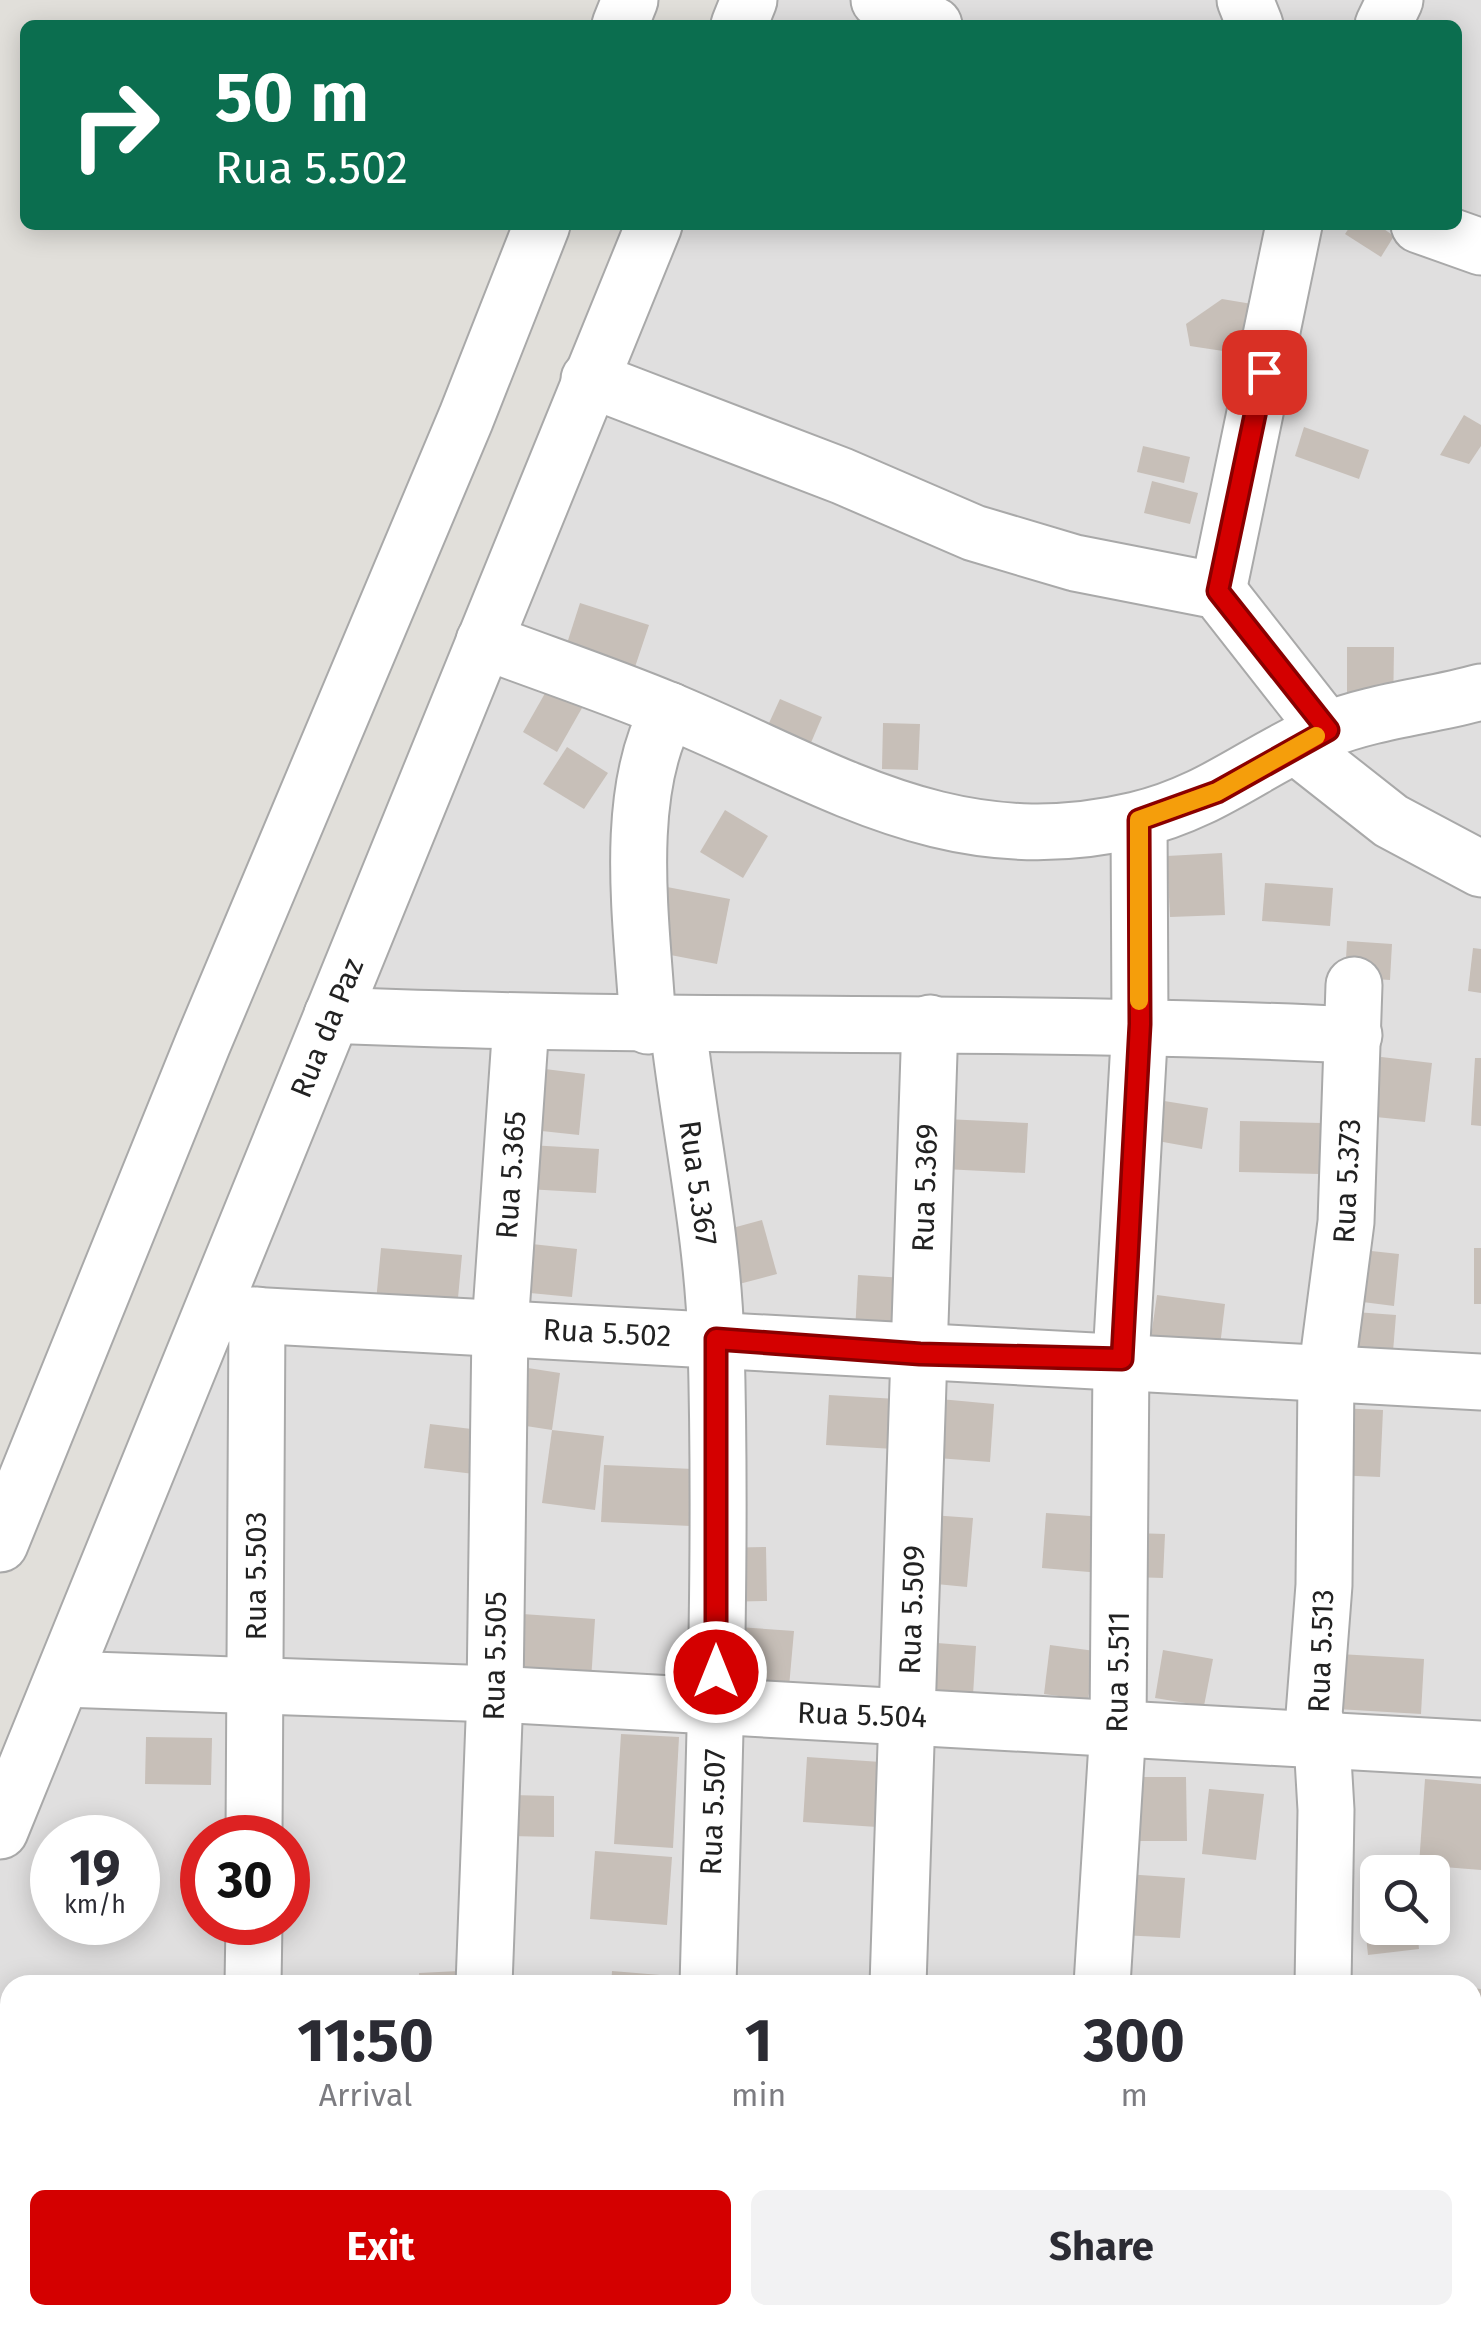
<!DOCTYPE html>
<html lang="en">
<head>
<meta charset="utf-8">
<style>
	:root { --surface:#fff; --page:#f2f2f3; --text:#2b2b33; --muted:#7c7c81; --accent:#d40000 }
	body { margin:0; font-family:"Fira Sans",sans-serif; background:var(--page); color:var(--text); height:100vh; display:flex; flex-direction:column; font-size:38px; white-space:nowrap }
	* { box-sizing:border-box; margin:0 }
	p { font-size:32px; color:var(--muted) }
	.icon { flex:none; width:55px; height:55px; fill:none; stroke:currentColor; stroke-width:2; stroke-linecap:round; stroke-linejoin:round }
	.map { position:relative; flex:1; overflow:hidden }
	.panel { position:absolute; left:0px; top:1975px; width:1482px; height:350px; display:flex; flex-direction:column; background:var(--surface); border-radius:30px 30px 0 0; box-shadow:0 5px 25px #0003 }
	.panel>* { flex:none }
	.guide { position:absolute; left:20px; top:20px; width:1442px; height:210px; border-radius:15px; box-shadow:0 5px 25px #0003; background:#0b6e4f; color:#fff; overflow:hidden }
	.buttons { position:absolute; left:1360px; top:1855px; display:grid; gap:20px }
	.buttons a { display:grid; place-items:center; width:90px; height:90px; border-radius:15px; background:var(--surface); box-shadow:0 5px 25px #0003; font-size:50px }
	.speed { position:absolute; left:30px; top:1815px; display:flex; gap:20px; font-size:50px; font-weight:700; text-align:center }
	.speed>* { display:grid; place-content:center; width:130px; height:130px; border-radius:50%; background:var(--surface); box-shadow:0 5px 25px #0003; line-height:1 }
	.speed small { font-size:25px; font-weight:400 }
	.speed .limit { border:15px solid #d22; background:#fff; color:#111 }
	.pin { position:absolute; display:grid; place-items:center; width:85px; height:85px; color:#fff; margin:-42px; border-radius:20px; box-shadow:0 5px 15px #0006 }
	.me { position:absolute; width:110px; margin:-55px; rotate:0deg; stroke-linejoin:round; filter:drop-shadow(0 0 8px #0008) }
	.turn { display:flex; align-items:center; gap:35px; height:210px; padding:0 30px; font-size:45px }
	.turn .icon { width:130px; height:130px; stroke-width:2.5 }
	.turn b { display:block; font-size:70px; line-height:85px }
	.eta { display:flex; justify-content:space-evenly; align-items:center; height:170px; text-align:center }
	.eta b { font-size:60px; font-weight:700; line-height:70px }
	.primary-button { display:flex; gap:20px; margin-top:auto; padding:20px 30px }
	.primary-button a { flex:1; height:115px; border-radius:15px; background:var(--accent); color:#fff; font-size:40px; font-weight:700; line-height:115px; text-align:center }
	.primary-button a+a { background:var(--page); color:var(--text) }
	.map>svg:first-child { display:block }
	.residential { fill:#e0dfdf; fill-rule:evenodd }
	.airport { fill:#e1dfda }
	.building { fill:#c7bfb8 }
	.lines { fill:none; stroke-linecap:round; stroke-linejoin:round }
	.minor-casing { stroke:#a9a9a9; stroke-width:59 }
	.minor { stroke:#fff; stroke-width:55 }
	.route-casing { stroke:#8a0000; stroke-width:25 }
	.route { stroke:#d40000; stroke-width:18 }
	.slow { stroke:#f59e0b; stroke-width:18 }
	.labels { text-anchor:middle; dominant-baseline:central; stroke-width:10; stroke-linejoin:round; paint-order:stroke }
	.street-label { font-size:30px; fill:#222; stroke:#fff }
</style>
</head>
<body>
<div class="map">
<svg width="1481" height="2325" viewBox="0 0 1481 2325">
	<rect width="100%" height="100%" fill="#f2efe9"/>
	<!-- residential -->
	<path class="residential" d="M739,0H1481V2325H0V1791L648,225H1458V25H729ZM52,1838H138V1922H52ZM202,1838H288V1922H202ZM1378,1872H1432V1928H1378ZM10,1985H1472V2315H10Z"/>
	<!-- airport -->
	<path class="airport" d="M0,0H739L729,25H25V225H648L0,1791Z"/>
	<!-- building -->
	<g class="building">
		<path d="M1351,225H1378L1394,236L1381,257L1345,234Z"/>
		<path d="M1222,299L1264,306L1256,356L1190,346L1186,324Z"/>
		<path d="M1464,415L1481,425V446L1469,464L1440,455Z"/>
		<path d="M1304,427L1369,450L1359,479L1295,456Z"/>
		<path d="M1143,446L1190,457L1184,483L1137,472Z"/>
		<path d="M1152,481L1198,493L1190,524L1144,513Z"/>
		<path d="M580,603L649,625L630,682L562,659Z"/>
		<path d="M1347,647H1394L1393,714H1347Z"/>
		<path d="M548,688L582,708L557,752L523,732Z"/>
		<path d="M780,699L822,717L801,766L758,747Z"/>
		<path d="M883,723L920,724L918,770L882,769Z"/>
		<path d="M567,747L608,773L584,809L543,784Z"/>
		<path d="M725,810L768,836L743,878L700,852Z"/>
		<path d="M1222,853L1225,915L1170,917L1167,856Z"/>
		<path d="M1265,883L1333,888L1330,926L1262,921Z"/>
		<path d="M667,887L730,899L717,964L655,952Z"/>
		<path d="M1347,941L1392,944L1390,980L1345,977Z"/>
		<path d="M1473,948L1481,949V993L1468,991Z"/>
		<path d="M1373,1056L1432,1063L1425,1122L1366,1116Z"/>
		<path d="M1475,1058H1481V1126L1471,1125Z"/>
		<path d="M529,1067L585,1074L579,1135L523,1129Z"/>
		<path d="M1158,1100L1208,1108L1202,1149L1152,1140Z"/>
		<path d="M946,1119L1028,1123L1025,1173L944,1169Z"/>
		<path d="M1240,1121L1321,1123L1320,1174L1239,1172Z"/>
		<path d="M529,1145L599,1149L596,1193L527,1189Z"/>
		<path d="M762,1220L777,1274L739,1284L725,1230Z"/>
		<path d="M514,1242L577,1249L572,1297L509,1291Z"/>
		<path d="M381,1248L462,1255L456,1319L375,1312Z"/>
		<rect x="1474" y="1248" width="7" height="56"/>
		<path d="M1353,1249L1399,1254L1394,1306L1347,1300Z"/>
		<path d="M858,1275L904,1278L901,1335L855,1333Z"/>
		<path d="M1157,1295L1225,1304L1220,1346L1151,1337Z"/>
		<path d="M1342,1311L1396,1315L1391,1376L1337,1371Z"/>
		<path d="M515,1366L560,1373L552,1430L507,1423Z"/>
		<path d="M829,1395L897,1399L894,1449L826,1445Z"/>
		<path d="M929,1398L994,1404L990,1462L924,1457Z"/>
		<path d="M1336,1408L1383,1410L1380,1477L1334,1475Z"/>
		<path d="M430,1424L480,1430L474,1474L424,1468Z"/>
		<path d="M552,1430L604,1436L595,1510L542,1503Z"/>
		<path d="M604,1465L693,1469L691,1526L601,1522Z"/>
		<path d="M1046,1513L1105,1517L1101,1573L1042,1568Z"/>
		<path d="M931,1515L973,1518L967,1587L926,1583Z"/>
		<path d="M1134,1533L1165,1534L1163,1578L1131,1577Z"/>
		<path d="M766,1547L767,1601L718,1602L716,1548Z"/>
		<path d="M507,1613L595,1619L591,1681L502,1674Z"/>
		<path d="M738,1627L794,1631L789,1687L734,1682Z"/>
		<path d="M924,1642L976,1646L973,1695L921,1692Z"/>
		<path d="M1050,1645L1095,1651L1088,1700L1044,1694Z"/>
		<path d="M1163,1650L1213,1659L1204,1706L1155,1698Z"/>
		<path d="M1340,1654L1424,1659L1421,1714L1337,1709Z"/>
		<path d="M621,1734L679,1737L673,1848L614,1844Z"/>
		<path d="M146,1737L212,1738L211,1785L145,1784Z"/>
		<path d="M807,1757L881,1762L877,1827L803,1822Z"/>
		<path d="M1122,1777H1186L1187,1841H1122Z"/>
		<path d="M1425,1779L1481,1784V1870L1419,1865Z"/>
		<path d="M1209,1789L1264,1794L1256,1860L1202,1854Z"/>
		<path d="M511,1795L554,1796V1837L510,1836Z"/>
		<path d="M595,1851L672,1857L667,1925L590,1919Z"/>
		<path d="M1125,1874L1185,1878L1180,1938L1121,1935Z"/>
		<path d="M1378,1897V1928H1417L1419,1949L1368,1955L1362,1899Z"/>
		<path d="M459,1971L460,1985H420L419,1973Z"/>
		<path d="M612,1971L672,1976L671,1985H611Z"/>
		<path d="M565,1979V1985H503V1980Z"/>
		<path d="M1472,1988L1481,1989V2043L1472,2042Z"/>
		<rect x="0" y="2108" width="10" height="174"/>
		<path d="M1472,2135H1481V2191L1472,2190Z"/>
		<path d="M1472,2208H1481V2239L1472,2238Z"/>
		<path d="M1472,2258L1481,2259V2299H1472Z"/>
		<path d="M1472,2309L1481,2310V2325H1439L1440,2315H1472Z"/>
		<rect x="156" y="2315" width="75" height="10"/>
		<rect x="294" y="2315" width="17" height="10"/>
		<path d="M533,2315H579V2322L533,2319Z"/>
		<path d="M702,2315H791L790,2325H702Z"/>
		<path d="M817,2315H872L871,2325H816Z"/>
		<path d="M1001,2315H1071V2325H1000Z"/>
		<rect x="1100" y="2315" width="42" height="10"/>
		<path d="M404,2318L466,2322V2325H404Z"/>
	</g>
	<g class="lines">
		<!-- minor casing -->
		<g class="minor-casing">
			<g id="minor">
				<path d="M879,0L934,25"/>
				<path d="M1245,0L1255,25"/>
				<path d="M620,25L630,0"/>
				<path d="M739,25L749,0"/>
				<path d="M1383,25L1395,0"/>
				<path d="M1419,225L1481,247"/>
				<path d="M589,379L842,476L974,533L1075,563L1218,591L1327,730"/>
				<path d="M1218,591L1294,225"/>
				<path d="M484,641C545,664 608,685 668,710C830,777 951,864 1136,820C1213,802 1259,758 1327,730C1374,711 1431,706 1481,692"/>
				<path d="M1297,747L1391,821L1481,869"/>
				<path d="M332,1015C673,1030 1014,1018 1354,1035"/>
				<path d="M648,1026C643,930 621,796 669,710"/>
				<path d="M678,1027C690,1131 713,1236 716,1342C722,1556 714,1771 708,1985"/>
				<path d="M213,1313L1481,1382"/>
				<path d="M0,1544L203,1043L466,418L542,225"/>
				<path d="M63,1679L495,1694L1481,1749"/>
				<path d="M0,1831L654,225"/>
				<path d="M254,1838L257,1315"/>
				<path d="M253,1985L254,1922"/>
				<path d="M484,1985L495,1694L500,1327L521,1023"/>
				<path d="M898,1985L930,1023"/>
				<path d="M1102,1985L1118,1727L1121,1359L1140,1024L1139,820"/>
				<path d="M1323,1985L1326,1810L1322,1741L1314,1715L1324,1585L1326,1376L1346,1222L1354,985"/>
				<path d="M0,2051L10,2050"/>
				<path d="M1472,2101L1481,2102"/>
				<path d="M476,2315V2325"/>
				<path d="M246,2325V2315"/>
				<path d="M686,2325V2315"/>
				<path d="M884,2325V2315"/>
				<path d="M1094,2325L1095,2315"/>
				<path d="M1302,2325L1303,2315"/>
			</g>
		</g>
		<!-- minor -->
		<use href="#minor" class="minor"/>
	</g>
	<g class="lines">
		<!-- route casing -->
		<g class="route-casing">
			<path id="route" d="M716,1672V1339L920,1354L1122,1359L1140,1024L1139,820L1217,792L1328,730L1218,591L1264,372"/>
		</g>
		<!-- route -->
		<use href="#route" class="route"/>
		<!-- slow -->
		<path class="slow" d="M1139,1001V820L1217,792L1316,736"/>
	</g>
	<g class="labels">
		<!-- street labels -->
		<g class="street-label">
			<text transform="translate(327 1028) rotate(-68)">Rua da Paz</text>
			<text transform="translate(511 1175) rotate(-86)">Rua 5.365</text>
			<text transform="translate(1347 1181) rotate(-87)">Rua 5.373</text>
			<text transform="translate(698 1183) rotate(82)">Rua 5.367</text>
			<text transform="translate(925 1188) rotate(-88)">Rua 5.369</text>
			<text transform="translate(607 1333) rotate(3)">Rua 5.502</text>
			<text transform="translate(256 1576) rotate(-90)">Rua 5.503</text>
			<text transform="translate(912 1610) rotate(-88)">Rua 5.509</text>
			<text transform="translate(1321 1651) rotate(-88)">Rua 5.513</text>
			<text transform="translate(495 1656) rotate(-89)">Rua 5.505</text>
			<text transform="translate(1118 1672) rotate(-89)">Rua 5.511</text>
			<text transform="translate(862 1715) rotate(2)">Rua 5.504</text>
			<text transform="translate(713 1812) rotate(-88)">Rua 5.507</text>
		</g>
	</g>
</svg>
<div class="buttons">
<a><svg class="icon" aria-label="search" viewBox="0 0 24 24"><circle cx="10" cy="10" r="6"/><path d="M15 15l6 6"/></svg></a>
</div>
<div class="speed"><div>19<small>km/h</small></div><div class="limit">30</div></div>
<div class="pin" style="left:1264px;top:372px;background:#d93025"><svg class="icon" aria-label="arrive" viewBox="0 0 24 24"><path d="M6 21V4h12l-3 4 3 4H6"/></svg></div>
<svg class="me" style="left:716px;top:1672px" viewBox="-20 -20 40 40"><circle r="17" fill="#d40000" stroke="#fff" stroke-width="3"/><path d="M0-11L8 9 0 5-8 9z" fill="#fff"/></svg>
<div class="guide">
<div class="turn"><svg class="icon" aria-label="right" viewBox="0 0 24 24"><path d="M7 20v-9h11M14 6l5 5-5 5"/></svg><div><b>50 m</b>Rua 5.502</div></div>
</div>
<section class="panel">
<div class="eta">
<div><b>11:50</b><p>Arrival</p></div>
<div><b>1</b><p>min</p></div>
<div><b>300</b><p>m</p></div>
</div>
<div class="primary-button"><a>Exit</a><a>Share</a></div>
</section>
</div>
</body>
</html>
